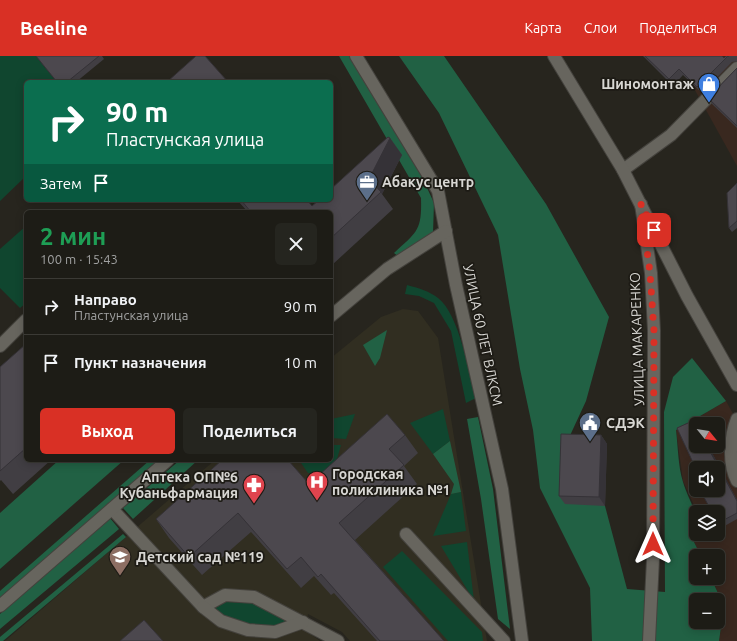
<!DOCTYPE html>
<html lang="ru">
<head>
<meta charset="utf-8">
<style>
	:root { --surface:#1d1c16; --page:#25251f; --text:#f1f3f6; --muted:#a0a1a1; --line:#3b3a35; --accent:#d93025 }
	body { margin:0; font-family:Ubuntu,sans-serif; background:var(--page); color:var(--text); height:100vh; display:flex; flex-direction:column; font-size:15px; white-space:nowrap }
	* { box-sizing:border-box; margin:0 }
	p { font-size:13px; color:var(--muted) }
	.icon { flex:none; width:22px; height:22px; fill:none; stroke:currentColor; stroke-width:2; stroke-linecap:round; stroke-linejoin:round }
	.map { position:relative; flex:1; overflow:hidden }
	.side { position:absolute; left:24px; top:154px; width:309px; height:252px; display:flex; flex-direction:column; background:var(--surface); border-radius:6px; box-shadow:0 2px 10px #0003,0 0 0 1px var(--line) }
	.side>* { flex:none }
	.guide { position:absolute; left:24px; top:24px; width:309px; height:122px; border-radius:6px; box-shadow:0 2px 10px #0003,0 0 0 1px var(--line); background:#0b6e4f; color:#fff; overflow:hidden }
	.needle { width:26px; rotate:120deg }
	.buttons { position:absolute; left:689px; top:361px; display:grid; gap:8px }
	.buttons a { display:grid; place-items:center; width:36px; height:36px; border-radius:6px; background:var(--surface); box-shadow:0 2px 10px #0003,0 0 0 1px var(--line); font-size:20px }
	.pin { position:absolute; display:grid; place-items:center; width:34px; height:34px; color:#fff; margin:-17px; border-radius:8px; box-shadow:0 2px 6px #0006 }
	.me { position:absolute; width:44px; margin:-22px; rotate:0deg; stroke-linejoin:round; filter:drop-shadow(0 0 3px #0008) }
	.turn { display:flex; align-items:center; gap:14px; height:84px; padding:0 16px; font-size:18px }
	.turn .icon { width:52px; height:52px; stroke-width:2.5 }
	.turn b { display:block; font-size:28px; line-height:34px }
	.then { display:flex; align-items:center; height:38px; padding:0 16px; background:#0003; gap:8px; font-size:15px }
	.round { display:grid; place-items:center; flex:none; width:42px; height:42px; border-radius:6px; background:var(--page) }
	.overview { display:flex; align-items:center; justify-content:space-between; height:68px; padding:0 16px }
	h1 { font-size:24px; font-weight:700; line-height:30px; color:#1e9e55 }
	.primary-button { display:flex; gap:8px; margin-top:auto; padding:8px 16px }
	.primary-button a { flex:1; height:46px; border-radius:6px; background:var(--accent); color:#fff; font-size:16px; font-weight:700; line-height:46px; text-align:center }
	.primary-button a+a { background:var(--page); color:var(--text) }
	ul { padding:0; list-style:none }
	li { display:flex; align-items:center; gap:12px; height:56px; padding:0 16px; border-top:1px solid var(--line) }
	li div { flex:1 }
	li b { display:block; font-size:15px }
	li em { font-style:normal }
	header { display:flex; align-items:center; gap:24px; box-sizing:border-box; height:56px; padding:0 20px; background:var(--accent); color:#fff }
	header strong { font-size:19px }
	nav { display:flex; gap:22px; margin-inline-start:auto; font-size:14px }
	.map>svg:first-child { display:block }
	.industrial { fill:#39281f; fill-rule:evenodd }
	.built { fill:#312e21 }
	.green { fill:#10462f }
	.forest { fill:#216144; fill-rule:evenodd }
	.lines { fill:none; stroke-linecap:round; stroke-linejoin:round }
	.lane-casing { stroke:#44423d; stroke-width:14 }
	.street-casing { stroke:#44423d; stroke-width:14 }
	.secondary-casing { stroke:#44423d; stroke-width:14 }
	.lane { stroke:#67655e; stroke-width:12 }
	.street { stroke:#67655e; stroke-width:12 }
	.secondary { stroke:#67655e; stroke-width:12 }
	.wall { fill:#413e43 }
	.shaded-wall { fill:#353237 }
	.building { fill:#4c484e; stroke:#353237 }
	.route { stroke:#d93025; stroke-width:7; stroke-dasharray:0 12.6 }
	.labels { text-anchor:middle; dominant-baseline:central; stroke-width:3.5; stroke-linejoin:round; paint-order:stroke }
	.poi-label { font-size:14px; font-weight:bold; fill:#d8d7d3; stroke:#1d1b15; text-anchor:start }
	.street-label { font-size:14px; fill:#d8d7d3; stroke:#1d1b15 }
</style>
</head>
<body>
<header>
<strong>Beeline</strong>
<nav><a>Карта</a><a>Слои</a><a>Поделиться</a></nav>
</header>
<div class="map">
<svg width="737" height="585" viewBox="0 0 737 585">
	<rect width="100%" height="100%" fill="#27251e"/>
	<!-- industrial -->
	<g class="industrial">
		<path d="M676,0H737V110Z"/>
		<path d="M726,345L737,365V585H719L724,550L711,522H718V500H701L694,486L697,478H718V456H697L683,425L676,374ZM696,368H718V390H696ZM696,412H718V434H696Z"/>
	</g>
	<!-- built -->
	<path class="built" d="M403,253L418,255L438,282L487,585H350L342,576L308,558L305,574L320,585H5L215,404H331V302L381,261Z"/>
	<!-- green -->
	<g class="green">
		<path d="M0,0H36L57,26H26V120L0,145Z"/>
		<path d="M26,170V247L20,252L0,232V193Z"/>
		<path d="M407,229C418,232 429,235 438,242C459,258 469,317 476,342L466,347L451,275L434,247L419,240L405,238Z"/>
		<path d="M443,353L450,385L433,398L410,367Z"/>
		<path d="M355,358L346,383L331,382V363Z"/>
		<path d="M331,389H341L333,417H308L299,404H331Z"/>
		<path d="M461,436L466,475L433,480L451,438Z"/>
		<path d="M467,486L474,545L441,490Z"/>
		<path d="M402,495L482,576L483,585H448L383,511Z"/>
		<path d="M226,546L253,547L290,563L275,571L244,568L223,561L214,553Z"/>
	</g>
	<!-- forest -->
	<g class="forest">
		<path d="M339,0H349L423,123L434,147L433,177L399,201L394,197C417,176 422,175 421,142Z"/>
		<path d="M399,0H444L546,148L609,261L586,345L567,386L605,450L627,533L665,536L664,356L673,321L692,302L726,345L676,374C678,390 678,410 683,426C690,449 703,461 694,486L701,500H696V522H711L724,550L719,585H592L590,532L540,432L533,374L520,313L498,179L439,57ZM696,544H718V566H696Z"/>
		<path d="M387,274L380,302L375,310L363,289Z"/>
		<path d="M478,361L493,433L510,573L498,563L481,443L467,363Z"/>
		<path d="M450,385L461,436L451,438L454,428L433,398Z"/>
		<path d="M59,404H124L0,513V457Z"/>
		<path d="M150,404H162L0,545V535Z"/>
		<path d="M180,404H198L133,463L123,452Z"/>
		<path d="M110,462L119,473L0,573V558Z"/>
		<path d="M123,478L126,481L3,585H0V581Z"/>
	</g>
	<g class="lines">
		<!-- lane casing -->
		<g class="lane-casing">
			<g id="lane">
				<path d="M623,114L671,79L737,12"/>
				<path d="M0,290L26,264"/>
				<path d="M737,363C730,380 728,408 737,425"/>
				<path d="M112,453L203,551L225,539L254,541L338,585"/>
				<path d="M406,478L504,585"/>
				<path d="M203,551L221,565L248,574L275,576L303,566"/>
			</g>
		</g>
		<!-- street casing -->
		<g class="street-casing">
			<g id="street">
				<path d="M356,0L438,135L456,229L502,433L522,585"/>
				<path d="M331,260L387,213L446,175"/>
				<path d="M0,550L168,404"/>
			</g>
		</g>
		<!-- secondary casing -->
		<g class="secondary-casing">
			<g id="secondary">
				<path d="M554,0L623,114L687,240L737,329"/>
				<path d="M641,148L651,217L654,275L653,503L649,585"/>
			</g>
		</g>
		<!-- lane -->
		<use href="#lane" class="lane"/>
		<!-- street -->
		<use href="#street" class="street"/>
		<!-- secondary -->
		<use href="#secondary" class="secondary"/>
	</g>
	<!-- wall -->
	<g class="wall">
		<path d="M36,0H102L104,3L76,26H57Z"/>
		<path d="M643,0H722L724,2L726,0H737V5L732,6L702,37L683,19L673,30Z"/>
		<path d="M737,12V72L712,48L708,42Z"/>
		<path d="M390,82L402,99L382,138L393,153L332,209L331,208V156H248L237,144H307L312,150Z"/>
		<path d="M737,127V172L732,176L729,172Z"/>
		<path d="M26,288V404H51L13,438L1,424L0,425V311Z"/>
		<path d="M699,362L703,368H696V390H713L710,393L737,444V463L721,472L718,467V456H712L700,434H718V412H696V413L677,372Z"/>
		<path d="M405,379L418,397L404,410L417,428L355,484L444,585H377L334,537L331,539L314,520L301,532L251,476L202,519L169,482L156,463L309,428Z"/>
		<path d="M601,379L607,388L605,450L565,448L559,440Z"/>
	</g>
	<!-- shaded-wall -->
	<g class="shaded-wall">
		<path d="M390,82L402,99L382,138L369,123Z"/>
		<path d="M601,379L607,388L605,450L599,441Z"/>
		<path d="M707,390L710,393L737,444V445Z"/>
	</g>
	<!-- building -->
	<g class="building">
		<path d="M36,0H99L67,26H57Z"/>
		<path d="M196,0H205L228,26H167Z"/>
		<path d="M645,0H722L724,2L726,0H729H728L697,31L679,13L669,23Z"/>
		<path d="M737,12V70L708,42Z"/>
		<path d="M388,81L390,82L369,123L381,136L331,182V156H251L241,144H307L312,150L319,144H331V133Z"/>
		<path d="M737,127V165L729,172L727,137Z"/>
		<path d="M26,288V392L0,415V311Z"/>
		<path d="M387,358L405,379L389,393L404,409L339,467L444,585H380L321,518L318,521L301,501L287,513L238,457L189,501L156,463L222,404H288L309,428Z"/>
		<path d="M699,362L702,368H696V390H707L737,445V457L718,467V456H712L700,434H718V412H696V413L677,372Z"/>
		<path d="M561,378L601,379L599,441L559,440Z"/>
		<path d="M696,418V426L693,419Z"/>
		<path d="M144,564L163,585H120Z"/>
	</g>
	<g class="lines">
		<!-- route -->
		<path class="route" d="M653,488L654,275L650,217L641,148L654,174"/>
	</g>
	<!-- icons -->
	<defs>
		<g id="shop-pin" transform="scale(1.15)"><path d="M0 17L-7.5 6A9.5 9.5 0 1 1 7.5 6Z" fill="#3f7fe0" stroke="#1d1b15"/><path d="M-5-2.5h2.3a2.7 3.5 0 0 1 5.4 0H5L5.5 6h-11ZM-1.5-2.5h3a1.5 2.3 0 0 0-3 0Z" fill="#fff"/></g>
		<g id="office-pin" transform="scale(1.15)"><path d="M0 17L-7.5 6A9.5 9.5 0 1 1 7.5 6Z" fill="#5c6f8a" stroke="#1d1b15"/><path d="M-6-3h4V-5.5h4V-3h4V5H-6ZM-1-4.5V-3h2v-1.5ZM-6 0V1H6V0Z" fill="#fff"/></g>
		<g id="civic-pin" transform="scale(1.15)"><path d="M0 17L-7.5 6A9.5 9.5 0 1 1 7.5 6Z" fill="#5c6f8a" stroke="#1d1b15"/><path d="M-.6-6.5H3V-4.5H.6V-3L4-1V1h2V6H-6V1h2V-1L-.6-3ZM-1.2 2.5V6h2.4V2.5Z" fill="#fff"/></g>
		<g id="hospital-pin" transform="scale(1.15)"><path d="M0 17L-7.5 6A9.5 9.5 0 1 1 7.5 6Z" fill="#e0444e" stroke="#1d1b15"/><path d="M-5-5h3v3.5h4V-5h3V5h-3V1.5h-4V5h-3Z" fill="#fff"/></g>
		<g id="pharmacy-pin" transform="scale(1.15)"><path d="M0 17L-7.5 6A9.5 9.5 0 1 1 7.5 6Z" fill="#e0444e" stroke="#1d1b15"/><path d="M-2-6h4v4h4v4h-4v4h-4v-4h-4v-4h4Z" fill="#fff"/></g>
		<g id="school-pin" transform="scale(1.15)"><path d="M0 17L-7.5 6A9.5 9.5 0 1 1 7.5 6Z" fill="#8d6e63" stroke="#1d1b15"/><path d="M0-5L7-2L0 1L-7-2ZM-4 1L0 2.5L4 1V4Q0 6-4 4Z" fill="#fff"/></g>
	</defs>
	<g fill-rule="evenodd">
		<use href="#shop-pin" x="709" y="28"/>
		<use href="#office-pin" x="367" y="126"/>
		<use href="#civic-pin" x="590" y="367"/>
		<use href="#hospital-pin" x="317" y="426"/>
		<use href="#pharmacy-pin" x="254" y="429"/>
		<use href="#school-pin" x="120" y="501"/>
	</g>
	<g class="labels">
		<!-- poi labels -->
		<g class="poi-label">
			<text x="694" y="28" text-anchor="end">Шиномонтаж</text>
			<text x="382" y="126">Абакус центр</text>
			<text x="606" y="367">СДЭК</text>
			<text x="332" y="418">Городская<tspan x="332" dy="16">поликлиника №1</tspan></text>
			<text x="238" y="421" text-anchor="end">Аптека ОП№6<tspan x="238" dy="16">Кубаньфармация</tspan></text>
			<text x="136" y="501">Детский сад №119</text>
		</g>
		<!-- street labels -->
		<g class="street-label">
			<text transform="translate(483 279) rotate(78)">УЛИЦА 60 ЛЕТ ВЛКСМ</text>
			<text transform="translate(637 283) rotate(-92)">УЛИЦА МАКАРЕНКО</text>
		</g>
	</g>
</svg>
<div class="buttons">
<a><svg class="needle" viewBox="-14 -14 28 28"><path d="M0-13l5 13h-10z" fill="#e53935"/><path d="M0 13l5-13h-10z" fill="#a0a1a1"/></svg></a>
<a><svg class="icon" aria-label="sound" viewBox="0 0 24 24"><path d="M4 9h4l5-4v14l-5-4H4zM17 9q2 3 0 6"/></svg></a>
<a><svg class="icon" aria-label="layers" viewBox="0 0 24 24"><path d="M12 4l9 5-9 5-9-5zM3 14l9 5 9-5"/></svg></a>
<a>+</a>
<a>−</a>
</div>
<div class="pin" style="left:654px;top:174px;background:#d93025"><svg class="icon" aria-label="arrive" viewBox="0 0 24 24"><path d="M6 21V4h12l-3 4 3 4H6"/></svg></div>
<svg class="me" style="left:653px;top:488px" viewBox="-20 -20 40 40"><path d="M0-17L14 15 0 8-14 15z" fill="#d93025" stroke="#fff" stroke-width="4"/></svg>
<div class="guide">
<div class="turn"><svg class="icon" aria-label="right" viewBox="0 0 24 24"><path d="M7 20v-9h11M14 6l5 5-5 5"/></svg><div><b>90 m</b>Пластунская улица</div></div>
<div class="then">Затем<svg class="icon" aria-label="arrive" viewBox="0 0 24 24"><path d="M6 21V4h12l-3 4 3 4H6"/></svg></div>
</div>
<section class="side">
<div class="overview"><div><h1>2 мин</h1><p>100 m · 15:43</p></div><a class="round"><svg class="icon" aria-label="close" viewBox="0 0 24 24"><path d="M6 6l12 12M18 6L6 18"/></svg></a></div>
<ul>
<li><svg class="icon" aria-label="right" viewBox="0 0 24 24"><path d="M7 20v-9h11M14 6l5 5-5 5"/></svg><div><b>Направо</b><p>Пластунская улица</p></div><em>90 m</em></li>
<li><svg class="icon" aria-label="arrive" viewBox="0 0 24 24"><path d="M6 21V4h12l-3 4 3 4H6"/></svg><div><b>Пункт назначения</b></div><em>10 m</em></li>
</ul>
<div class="primary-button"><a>Выход</a><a>Поделиться</a></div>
</section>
</div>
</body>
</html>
